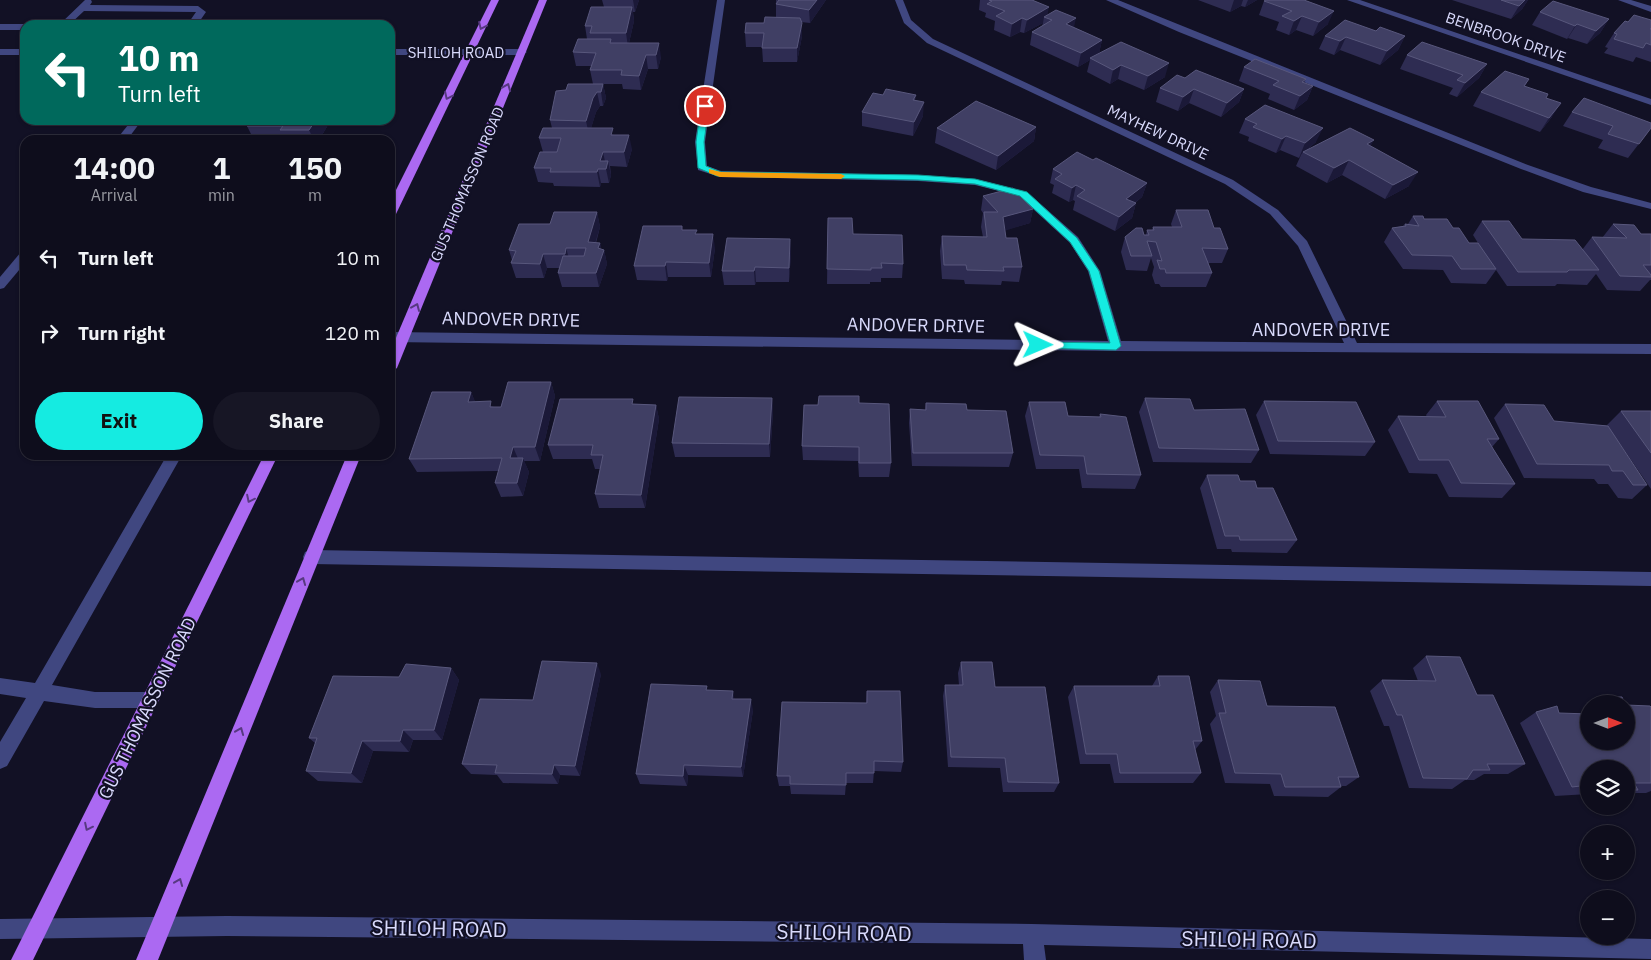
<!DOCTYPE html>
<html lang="en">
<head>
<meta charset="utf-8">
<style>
	:root { --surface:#0e0d1c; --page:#171625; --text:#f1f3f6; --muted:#9b9ca3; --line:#2e2d3b; --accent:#15ebe1 }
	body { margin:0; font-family:"IBM Plex Sans",sans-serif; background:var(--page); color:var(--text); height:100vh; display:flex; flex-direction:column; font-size:19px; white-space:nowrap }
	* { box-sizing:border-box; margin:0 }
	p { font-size:16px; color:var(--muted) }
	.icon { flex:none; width:28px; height:28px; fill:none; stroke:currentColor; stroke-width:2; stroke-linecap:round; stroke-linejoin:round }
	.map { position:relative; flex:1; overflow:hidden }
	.panel { position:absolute; left:20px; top:135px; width:375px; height:325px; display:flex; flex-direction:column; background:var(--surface); border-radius:15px; box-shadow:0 1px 4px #0004,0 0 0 1px var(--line) }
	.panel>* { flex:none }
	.guide { position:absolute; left:20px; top:20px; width:375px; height:105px; border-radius:15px; box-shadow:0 1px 4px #0004,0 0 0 1px var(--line); background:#00695c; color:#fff; overflow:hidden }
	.needle { width:32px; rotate:90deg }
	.tools { position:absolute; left:1580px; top:695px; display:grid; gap:10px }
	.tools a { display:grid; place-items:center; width:55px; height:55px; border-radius:50%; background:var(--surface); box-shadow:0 1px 4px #0004,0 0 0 1px var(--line); font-size:25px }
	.pin { position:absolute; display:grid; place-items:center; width:42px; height:42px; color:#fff; margin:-21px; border:2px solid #fff; border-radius:50%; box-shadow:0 1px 5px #0007 }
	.me { position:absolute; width:55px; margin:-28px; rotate:91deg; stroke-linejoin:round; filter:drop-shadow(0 0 4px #0008) }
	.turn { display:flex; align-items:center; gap:18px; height:105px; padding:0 15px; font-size:22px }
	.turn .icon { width:65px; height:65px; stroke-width:2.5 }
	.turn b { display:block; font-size:35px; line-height:42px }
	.eta { display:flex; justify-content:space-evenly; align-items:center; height:85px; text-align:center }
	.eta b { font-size:30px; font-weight:700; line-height:35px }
	.primary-button { display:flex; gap:10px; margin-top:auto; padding:10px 15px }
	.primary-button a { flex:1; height:58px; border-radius:30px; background:var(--accent); color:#111; font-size:20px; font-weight:700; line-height:58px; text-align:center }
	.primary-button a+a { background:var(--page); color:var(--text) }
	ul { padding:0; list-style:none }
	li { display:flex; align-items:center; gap:15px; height:75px; padding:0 15px }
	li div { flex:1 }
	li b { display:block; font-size:19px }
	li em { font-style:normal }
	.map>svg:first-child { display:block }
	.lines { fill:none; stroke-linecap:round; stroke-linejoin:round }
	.minor { fill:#404780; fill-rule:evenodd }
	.major { fill:#ab69f2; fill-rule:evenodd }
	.wall { fill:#2e2c52 }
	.shaded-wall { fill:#1b1938 }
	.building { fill:#403f64; stroke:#58577c }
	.oneway { stroke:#573981 }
	.route { fill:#15ebe1; stroke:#0e9992 }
	.slow { fill:#f59e0b }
	.labels { text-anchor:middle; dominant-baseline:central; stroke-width:4.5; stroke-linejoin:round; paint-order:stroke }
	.far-street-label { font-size:15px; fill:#d9dafc; stroke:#121125 }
	.street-label { font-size:18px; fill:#d9dafc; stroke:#121125 }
	.near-street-label { font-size:21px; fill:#d9dafc; stroke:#121125 }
</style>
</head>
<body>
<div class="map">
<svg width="1651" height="960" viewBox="0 0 1651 960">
	<rect width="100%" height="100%" fill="#121125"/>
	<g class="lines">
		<!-- minor -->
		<g class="minor">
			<path d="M85,0H91L92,2L90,5L198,6L206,12L197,25H187L196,12L84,11L69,25H59Z"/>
			<path d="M717,0H725L705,142L707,166L721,171L918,175L975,179L1027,192L1078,237L1100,271L1121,341L1344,343L1298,246L1270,214L1225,184L927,43L904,23L895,0H903L911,20L933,39L1233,180L1278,210L1307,241L1357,343L1651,344V354L1116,351L390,342V332L1108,341L1088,271L1070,243L1019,196L975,185L918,181L720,177L698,170L695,142Z"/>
			<path d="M1106,0H1118L1528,165L1591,187L1651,203V209L1583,192L1521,169L1179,32Z"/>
			<path d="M1347,0H1360L1651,99V105Z"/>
			<path d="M1618,0H1631L1651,6V12Z"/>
			<path d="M0,24H25L28,25H25V30H0Z"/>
			<rect x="0" y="49" width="25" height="6"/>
			<path d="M390,49H522L527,52L522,55H390Z"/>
			<path d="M132,120H142L127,140H116Z"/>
			<path d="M25,251V263L4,288L0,289V277L21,252Z"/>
			<path d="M167,455H182L52,685L95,692H150L156,694L159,700L156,706L150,708H95L44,701L7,766L0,769V742L26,698L0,694V678L35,683Z"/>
			<path d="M311,550L1651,572V586L311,564L305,562L303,557L305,552Z"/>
			<path d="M227,916L1032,924L1651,939V959L1044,945L1046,960H1024L1023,944L227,936L0,939V919Z"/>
		</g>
		<!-- major -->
		<g class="major">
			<path d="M491,0H499L396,214L390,218V202Z"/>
			<path d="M539,0H547L397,368L390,373V352Z"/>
			<path d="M264,455H278L33,960H11Z"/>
			<path d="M347,455H361L158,960H136Z"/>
		</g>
	</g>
	<!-- wall -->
	<g class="wall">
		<path d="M602,0H639L635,12H633L634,21L629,43L661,57L658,69H648L641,90L623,89L622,84H603L606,98L603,106H600L596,112L591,128L614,135L632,149L627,167L610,166L611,175L609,183H601L600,187L554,186L553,183L538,182L534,168L543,152L539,138L552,128L550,120L566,90L593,84L590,70L591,66H576L573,52L587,39L585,26L604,7Z"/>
		<path d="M776,0H826L810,23L801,22L802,36L797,62H763L762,47H746L745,33L776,17Z"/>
		<path d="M980,0H1032L1047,15L1102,40L1099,53L1165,77L1144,90L1118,79L1110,84L1087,72L1090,60L1078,67L1030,45L1032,32L1042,26L1043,23L1024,33L1020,32L1010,37L994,30L995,21L985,17L986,13L979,10Z"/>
		<path d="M1198,0H1257L1245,7L1241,6L1230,12Z"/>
		<path d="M1452,0H1528L1522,9L1511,19Z"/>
		<path d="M1264,1L1328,24L1313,36L1296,30L1289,35L1276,30L1279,22L1259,15Z"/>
		<path d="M1540,12L1609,19L1600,33L1587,44L1568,38L1567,39L1532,25Z"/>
		<path d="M1651,29V62L1636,57L1633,62L1604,53L1608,48L1605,47L1614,33Z"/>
		<path d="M1325,36H1405L1398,50L1380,65L1340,50L1334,55L1319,49Z"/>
		<path d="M1407,55L1487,64L1479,78L1457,97L1449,94L1453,88L1400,69Z"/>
		<path d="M1244,67L1306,79L1304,83L1313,86L1307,100L1294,110L1268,99L1270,94L1239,81Z"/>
		<path d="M1185,78L1244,89L1239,102L1221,117L1189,103L1178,111L1156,102L1160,88Z"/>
		<path d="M1529,79L1525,86L1552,117L1540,132L1473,106L1481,92Z"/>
		<path d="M883,95H916L915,100L923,116L913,136L862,126V112Z"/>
		<path d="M1572,112L1651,128L1628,158L1598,148L1603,140L1563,126Z"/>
		<path d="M1245,119L1316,142L1308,149L1371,146L1409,186L1385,199L1342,175L1327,183L1296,166L1301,155L1299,158L1280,150L1276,153L1248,141L1249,137L1239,133Z"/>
		<path d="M251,120H331L319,140H254L247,126Z"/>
		<path d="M1036,127L1034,141L996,170L935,143L937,128Z"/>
		<path d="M1093,160L1147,183L1142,197L1135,203H1136L1132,218L1115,231L1073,210L1075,201L1073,200L1069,202L1052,193L1054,185L1050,183L1053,169Z"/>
		<path d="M983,196L1033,209L1030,223L1005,230L1006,238L1022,267L1019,282L1002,281L1001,285L965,284L964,280L942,279L940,251L942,236L983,237L981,227L983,213L981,210Z"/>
		<path d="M1176,210L1214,228L1228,249L1222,263H1208L1212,273L1206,287H1161L1159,284H1155L1152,275L1154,267L1151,258L1147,271L1126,270L1121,252L1125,237L1146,235L1147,230H1152L1153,227H1172L1171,224Z"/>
		<path d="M597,212L600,227L596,243H600L601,249L604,250L607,264L599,287H562L558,273L559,268H547L544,278H516L511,263L512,260L509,250L550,224Z"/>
		<path d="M1413,216L1424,219L1453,228L1469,243H1478L1473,235L1482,221L1522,239L1582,250L1592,237L1602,238L1613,224L1641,234H1651V280H1650L1640,291L1607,290L1596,274L1587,285L1557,284L1555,286H1507L1496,270L1486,284L1451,283L1443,270L1403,269L1384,242L1392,228L1403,226L1405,224H1408Z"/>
		<path d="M828,218L853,234L903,264L902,278H881V282H870V284H827Z"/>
		<path d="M683,230L697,234L715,248L711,277H668L667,281L637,280L634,266Z"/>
		<path d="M791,253L789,282H756L755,285H724L722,271Z"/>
		<path d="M551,382L555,396L540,461H524L529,472L523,496L501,497L495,483L499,471L417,472L409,459L471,392L475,402L494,407H501Z"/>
		<path d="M772,398L773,412L770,457H675L672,443Z"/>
		<path d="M1145,398L1194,410L1259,450L1251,463L1153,462L1139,412Z"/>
		<path d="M1264,401L1375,442L1365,456L1270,454L1256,415Z"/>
		<path d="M1437,401L1499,439L1492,447L1515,484L1502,498L1449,497L1437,474L1409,473L1388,430L1398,416L1427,417L1426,415Z"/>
		<path d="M1029,402L1068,416L1099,417L1100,414L1141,475L1135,489L1082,488L1079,469H1036L1025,416Z"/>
		<path d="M859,403L891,463L889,477H859L858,461L803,460L802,446L818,405Z"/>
		<path d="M926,403L967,410L1013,453L1009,467L912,466L909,423L910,409L925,410Z"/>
		<path d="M634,404L656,405L659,419L645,508H599L595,494L600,469H595L592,459H553L548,445Z"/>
		<path d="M1505,404L1554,421L1608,426L1607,425L1621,411H1651V489L1611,431L1647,485L1632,499L1618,498L1608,484H1598L1594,479L1524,478L1494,418Z"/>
		<path d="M1207,475L1240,481L1257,488L1297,540L1287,553L1232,552L1231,549H1217L1200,488Z"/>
		<path d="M1426,656L1477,695L1525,764L1508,774H1484L1474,780H1465L1452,789L1409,788L1389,726H1384L1370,691L1382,680L1418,681L1413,668Z"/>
		<path d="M961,662L995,687L1059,783L1054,792H1003L1000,768L948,767L943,696L945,685H959L958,673Z"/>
		<path d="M451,668L459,680L442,740H413L409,752L373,751L362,783L318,781L306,771L315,743L309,738L399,677Z"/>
		<path d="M601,674L580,776L560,775L558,784L503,783L497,775L471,774L462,764L533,700Z"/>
		<path d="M1158,676L1202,741L1195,750L1201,773L1193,783H1114L1110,764H1080L1068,697L1074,686H1152Z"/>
		<path d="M1218,680L1267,706L1359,777L1346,786H1340L1341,787L1328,797L1274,796L1270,784L1225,783L1210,724L1216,716L1210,692Z"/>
		<path d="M708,690L735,699L753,710L743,777L688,775L687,786L640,784L636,774Z"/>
		<path d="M867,691L903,762L901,772L874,771L873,783H846L845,795L791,794L790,786H779L777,776L866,703Z"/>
		<path d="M1602,697L1625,704H1592Z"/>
		<path d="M1589,706V714L1584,708Z"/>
		<path d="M1651,707V791L1646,793H1632L1626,796V769H1589V794L1555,796L1520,723L1536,712L1559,713L1589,741Z"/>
	</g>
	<!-- shaded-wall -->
	<g class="shaded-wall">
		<path d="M633,0H639L635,12Z"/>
		<path d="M817,0H826L810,23L809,10Z"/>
		<path d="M1234,0H1243L1241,6L1230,12Z"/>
		<path d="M1248,0H1257L1245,7Z"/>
		<path d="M1525,0H1528L1522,9L1511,19L1519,6Z"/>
		<path d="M632,7L634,21L628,47L626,33Z"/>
		<path d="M1049,7L1047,18L1044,17L1043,23L1024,33L1027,20Z"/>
		<path d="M1334,11L1328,24L1313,36L1319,22Z"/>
		<path d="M1302,16L1296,30L1289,35L1294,21Z"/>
		<path d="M1022,18L1020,32L1010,37L1012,24Z"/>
		<path d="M1076,18L1073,32L1066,24Z"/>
		<path d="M1609,19L1600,33L1587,44L1596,31Z"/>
		<path d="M802,23V36L797,62V48Z"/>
		<path d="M1577,24L1568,38L1567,39L1575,26Z"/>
		<path d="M1405,36L1398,50L1380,65L1387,51Z"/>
		<path d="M1346,37L1340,50L1334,55L1340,41Z"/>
		<path d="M1102,40L1099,54L1090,58V60L1078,67L1081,53Z"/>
		<path d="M659,43L661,57L658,69L656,55Z"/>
		<path d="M646,55L648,69L641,90L639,76Z"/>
		<path d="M1169,63L1165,77L1144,90L1148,76Z"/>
		<path d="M1487,64L1479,78L1457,97L1465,83Z"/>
		<path d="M1121,65L1118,79L1110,84L1113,70Z"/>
		<path d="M603,84L606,98L603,106L601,92Z"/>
		<path d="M1313,86L1307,100L1294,110L1300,96Z"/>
		<path d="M1194,89L1189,103L1178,111L1183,97Z"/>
		<path d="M1244,89L1239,102L1221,117L1227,103Z"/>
		<path d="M597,92L600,106L596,112L589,135L586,121L593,98Z"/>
		<path d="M924,102L923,116L913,136L914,122Z"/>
		<path d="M1561,103L1552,117L1540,132L1549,118Z"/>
		<path d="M316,120H331L319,140H314L309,130Z"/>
		<path d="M1036,127L1034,141L996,170L998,156Z"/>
		<path d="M1323,128L1316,142L1304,152H1303L1299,158L1305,143Z"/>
		<path d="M629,135L632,149L627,167L624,152Z"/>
		<path d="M1286,136L1280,150L1276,153L1282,139Z"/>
		<path d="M1374,140L1366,155L1367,144Z"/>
		<path d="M603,152L606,166L600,161Z"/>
		<path d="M1349,160L1342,175L1327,183L1334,168Z"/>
		<path d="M608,161L611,175L609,183L606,169Z"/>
		<path d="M598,169L601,183L600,187L597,172Z"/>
		<path d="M1418,172L1409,186L1385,199L1393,185Z"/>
		<path d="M1147,183L1142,197L1122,213L1126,199Z"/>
		<path d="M1076,185L1073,200L1069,202L1072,188Z"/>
		<path d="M1136,203L1132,218L1115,231L1119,217Z"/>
		<path d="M1033,209L1030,223L1001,232L1003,217Z"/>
		<path d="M597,212L600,227L591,257L588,242Z"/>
		<path d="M713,234L715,248L711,277L709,263Z"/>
		<path d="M790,239L791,253L789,282V268Z"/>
		<path d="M600,243L602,254L604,250L607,264L599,287L596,273L598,248Z"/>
		<path d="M566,248L570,262L569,268L565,254Z"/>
		<path d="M543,254L547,268L544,278L540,264Z"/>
		<path d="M666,262L668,277L667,281L665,266Z"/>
		<path d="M755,267L756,282L755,285L754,271Z"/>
		<path d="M551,382L555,396L540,461L535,447Z"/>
		<path d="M471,392L477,406L468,402Z"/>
		<path d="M772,398L773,412L770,457L769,444Z"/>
		<path d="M656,405L659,419L645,508L641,495Z"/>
		<path d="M513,447L519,461L510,458Z"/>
		<path d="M523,458L529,472L523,496L517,483Z"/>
		<path d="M597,663L601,674L580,776L575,766Z"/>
		<path d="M451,668L459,680L442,740L434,730Z"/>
		<path d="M733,691L735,702L732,699Z"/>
		<path d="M751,699L753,710L743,777L741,767Z"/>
		<path d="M403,730L413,740L409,752L400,741Z"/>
		<path d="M362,741L373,751L362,783L351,773Z"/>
		<path d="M554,765L560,775L558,784L552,774Z"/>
		<path d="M684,765L688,775L687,786L683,776Z"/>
	</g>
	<!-- building -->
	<g class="building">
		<path d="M779,0H817L809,10L776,4Z"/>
		<path d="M989,0H1032L1049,7L1027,20L1022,18L1012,24L996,16L1005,11L987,4L992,1Z"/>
		<path d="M1266,0H1304L1334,11L1319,22L1302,16L1294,21L1282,16L1292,11L1264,1Z"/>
		<path d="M1501,0H1525L1519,6Z"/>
		<path d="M1553,1L1609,19L1596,31L1577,24L1575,26L1540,12Z"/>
		<path d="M591,7H632L626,33H590L592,26H585Z"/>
		<path d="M1056,10L1076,18L1066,24L1102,40L1081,53L1032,32L1052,20L1044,17Z"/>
		<path d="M1634,15L1651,20V28L1650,29H1651V45L1646,43L1643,48L1614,39L1617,34L1614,33L1625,21L1628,22Z"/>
		<path d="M765,17L800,18L802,23L797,48H762L764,33H745L746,23H764Z"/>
		<path d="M1345,20L1376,31L1380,27L1405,36L1387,51L1346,37L1340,41L1325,36Z"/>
		<path d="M578,39H611L610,43H659L656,55H646L639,76L621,75L622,70H590L596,53L573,52Z"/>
		<path d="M1121,42L1169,63L1148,76L1121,65L1113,70L1090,58Z"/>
		<path d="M1422,42L1487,64L1465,83L1457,80L1463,75L1407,55Z"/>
		<path d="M1255,59L1306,79L1302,82L1313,86L1300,96L1273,85L1279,81L1244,67Z"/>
		<path d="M1196,70L1244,89L1227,103L1194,89L1183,97L1160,88L1177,75L1185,78Z"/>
		<path d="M1505,71L1529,79L1524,86L1548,94L1546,98L1561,103L1549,118L1481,92Z"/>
		<path d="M568,84H603L601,92H597L593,98L586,121L550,120L556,91L566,90Z"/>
		<path d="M886,89L916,95L913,100L924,102L914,122L862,112L873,93L883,95Z"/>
		<path d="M1584,98L1651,123V128L1639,144L1608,134L1613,126L1572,112Z"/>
		<path d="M976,101L1036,127L998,156L937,128Z"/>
		<path d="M1265,105L1323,128L1305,143L1286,136L1282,139L1253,127L1257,124L1245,119Z"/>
		<path d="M251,120H316L309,130H280L283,126H247Z"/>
		<path d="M543,128H613L611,135H629L624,152H603L600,161H608L606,169H598L597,172H550L551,168H534L540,152H557L561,138H539Z"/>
		<path d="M1350,128L1374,140L1367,144L1418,172L1393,185L1349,160L1334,168L1303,152Z"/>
		<path d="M1077,152L1093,160L1096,158L1147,183L1126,199L1136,203L1119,217L1077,196L1085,190L1076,185L1072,188L1055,179L1062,174L1053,169Z"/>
		<path d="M1013,188L1033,209L1003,217L1006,238H1017L1022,267H1003L1004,271L967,270L966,265H944L942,236L987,237L984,212H998L983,196Z"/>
		<path d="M1176,210H1208L1214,228H1220L1228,249L1202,248L1212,273H1166L1165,269H1160L1157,260L1162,261L1156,242L1147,241L1152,256H1131L1125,237L1136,228H1142L1144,235H1149L1147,230H1154L1153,227H1182Z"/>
		<path d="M554,212H597L588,242L600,243L598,248L604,250L596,273H558L563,256H584L586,248H566L565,254H543L540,264L511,263L516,251L509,250L519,224H550Z"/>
		<path d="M1413,216H1423L1424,219H1447L1453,228H1459L1469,243H1478L1496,269H1461L1452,256L1412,255L1392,228L1406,226L1405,224L1419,226Z"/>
		<path d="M828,218H852L853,234L902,235L903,264L881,263L882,268H871V270L827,269Z"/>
		<path d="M1482,221H1509L1522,239L1575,240L1599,270H1569L1567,272H1518Z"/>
		<path d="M1613,224L1634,225L1641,234H1651V265H1643L1651,275V277L1620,276L1592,237L1627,238Z"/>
		<path d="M643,226H682V230H697L695,234H713L709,263L666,262L665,266H634Z"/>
		<path d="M727,238L790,239L789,268L755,267L754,271H722Z"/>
		<path d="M508,382H551L535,447H513L510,458H523L517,483H495L502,458L409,459L432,392H471L468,402L491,401L490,407H501Z"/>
		<path d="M819,396H859V403L889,404L891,463H859V447L802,446L804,405H818Z"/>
		<path d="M679,397L772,398L769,444L672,443Z"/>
		<path d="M1145,398L1190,399L1194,410L1245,409L1259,450L1159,448Z"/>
		<path d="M560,399H633L632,404L656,405L641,495L595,494L603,455H591L593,445H548Z"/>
		<path d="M1264,401L1356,402L1375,442L1278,441Z"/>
		<path d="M1437,401H1478L1499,439H1487L1515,484L1461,483L1449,460H1419L1398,416L1446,417Z"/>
		<path d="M1029,402H1065L1068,416L1101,417L1100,414L1126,417L1141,475L1087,474L1084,456L1040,455Z"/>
		<path d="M926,403L966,404L967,410L1006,411L1013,453H913L910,409L926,410Z"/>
		<path d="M1505,404L1544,405L1554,421L1608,426L1647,485H1633L1623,471H1612L1609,465L1537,464Z"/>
		<path d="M1621,411H1651V453Z"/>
		<path d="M1207,475H1238L1240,481H1255L1257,488H1273L1297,540H1240L1239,536H1225Z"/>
		<path d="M1426,656L1460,657L1477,695H1493L1525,764H1487L1490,770H1473L1467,779L1423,778L1402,715H1397L1382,680L1436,681Z"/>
		<path d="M542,661L597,663L575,766L554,765L552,774L495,773L497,765L462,764L480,699L533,700Z"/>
		<path d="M961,662H992L995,687H1045L1059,783L1008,782L1005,758L951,757L945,685H963Z"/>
		<path d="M406,664L451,668L434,730H403L400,741H362L351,773L306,771L317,738H309L333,676L399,677Z"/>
		<path d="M1158,676H1189L1202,741H1193L1201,773H1120L1117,754H1086L1074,686H1160Z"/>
		<path d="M1218,680L1260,681L1267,706L1335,707L1359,777H1338L1341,787H1285L1281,774L1235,773L1219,713H1226Z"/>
		<path d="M651,684L707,686L706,690L733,691L732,699H751L741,767L684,765L683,776L636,774Z"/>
		<path d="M867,691H900L903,762L874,761V773H846V785L790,784V776H777L782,702L867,703Z"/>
		<path d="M1602,697H1622L1625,704H1607Z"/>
		<path d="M1626,705L1650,706L1651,707V783H1634L1638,790H1626V769H1589V785L1572,787L1536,712L1557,706L1559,713L1589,714V741H1626Z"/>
	</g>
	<!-- one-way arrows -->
	<defs><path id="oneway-chevron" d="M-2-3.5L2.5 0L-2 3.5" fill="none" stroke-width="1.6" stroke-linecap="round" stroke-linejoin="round" transform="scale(1.25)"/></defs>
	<g class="oneway">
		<use href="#oneway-chevron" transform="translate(482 26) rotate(115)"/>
		<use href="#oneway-chevron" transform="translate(507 87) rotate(-68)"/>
		<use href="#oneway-chevron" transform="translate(448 96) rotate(116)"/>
		<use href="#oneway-chevron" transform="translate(416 307) rotate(-67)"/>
		<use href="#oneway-chevron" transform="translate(250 499) rotate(116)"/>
		<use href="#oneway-chevron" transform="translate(302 581) rotate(-68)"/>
		<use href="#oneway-chevron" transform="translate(240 731) rotate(-68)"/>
		<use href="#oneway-chevron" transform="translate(88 827) rotate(116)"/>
		<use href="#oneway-chevron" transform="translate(179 882) rotate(-68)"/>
	</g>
	<!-- route -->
	<path class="route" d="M705,104L709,106L704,142L706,166L721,172L918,175L975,179L1027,192L1077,238L1099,271L1121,346L1116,350L1034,348V343L1038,342L1110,343L1089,271L1070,242L1020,196L975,184L918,180L717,176L698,168L696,142L701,106Z"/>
	<!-- slow -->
	<path class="slow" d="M709,169L721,172L841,174L845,176L841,179L720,177L709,173Z"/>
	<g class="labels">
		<!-- far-street labels -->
		<g class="far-street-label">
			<text transform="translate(1506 37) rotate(19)">BENBROOK DRIVE</text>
			<text x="456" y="52">SHILOH ROAD</text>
			<text transform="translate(1158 132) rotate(25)">MAYHEW DRIVE</text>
			<text transform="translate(467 184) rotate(-67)">GUS THOMASSON ROAD</text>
		</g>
		<!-- street labels -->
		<g class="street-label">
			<text transform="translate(511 319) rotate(1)">ANDOVER DRIVE</text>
			<text transform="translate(916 325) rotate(1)">ANDOVER DRIVE</text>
			<text x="1321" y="329">ANDOVER DRIVE</text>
			<text transform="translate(147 708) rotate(-64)">GUS THOMASSON ROAD</text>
		</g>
		<!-- near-street labels -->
		<g class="near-street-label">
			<text transform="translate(439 928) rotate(1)">SHILOH ROAD</text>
			<text transform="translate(844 932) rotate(1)">SHILOH ROAD</text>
			<text transform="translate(1249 939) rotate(1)">SHILOH ROAD</text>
		</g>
	</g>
</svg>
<div class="tools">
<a><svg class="needle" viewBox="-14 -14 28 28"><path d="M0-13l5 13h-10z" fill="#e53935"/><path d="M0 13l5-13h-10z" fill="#9b9ca3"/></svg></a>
<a><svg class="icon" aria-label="layers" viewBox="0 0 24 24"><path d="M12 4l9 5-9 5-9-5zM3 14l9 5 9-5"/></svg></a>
<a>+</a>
<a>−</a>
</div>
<div class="pin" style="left:705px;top:106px;background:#d93025"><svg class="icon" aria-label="arrive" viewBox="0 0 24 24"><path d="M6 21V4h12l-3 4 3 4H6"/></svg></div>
<svg class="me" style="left:1038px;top:345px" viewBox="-20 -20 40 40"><path d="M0-17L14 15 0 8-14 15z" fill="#15ebe1" stroke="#fff" stroke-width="4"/></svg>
<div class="guide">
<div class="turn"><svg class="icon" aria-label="left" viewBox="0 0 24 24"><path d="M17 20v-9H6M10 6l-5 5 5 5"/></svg><div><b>10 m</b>Turn left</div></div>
</div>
<section class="panel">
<div class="eta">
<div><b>14:00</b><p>Arrival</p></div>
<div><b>1</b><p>min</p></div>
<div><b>150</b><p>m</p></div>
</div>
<ul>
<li><svg class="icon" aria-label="left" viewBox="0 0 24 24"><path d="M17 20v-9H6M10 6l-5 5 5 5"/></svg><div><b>Turn left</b></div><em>10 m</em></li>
<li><svg class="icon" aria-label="right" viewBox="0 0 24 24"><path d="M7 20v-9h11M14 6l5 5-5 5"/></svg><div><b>Turn right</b></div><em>120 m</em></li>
</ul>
<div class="primary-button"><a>Exit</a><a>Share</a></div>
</section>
</div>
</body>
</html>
